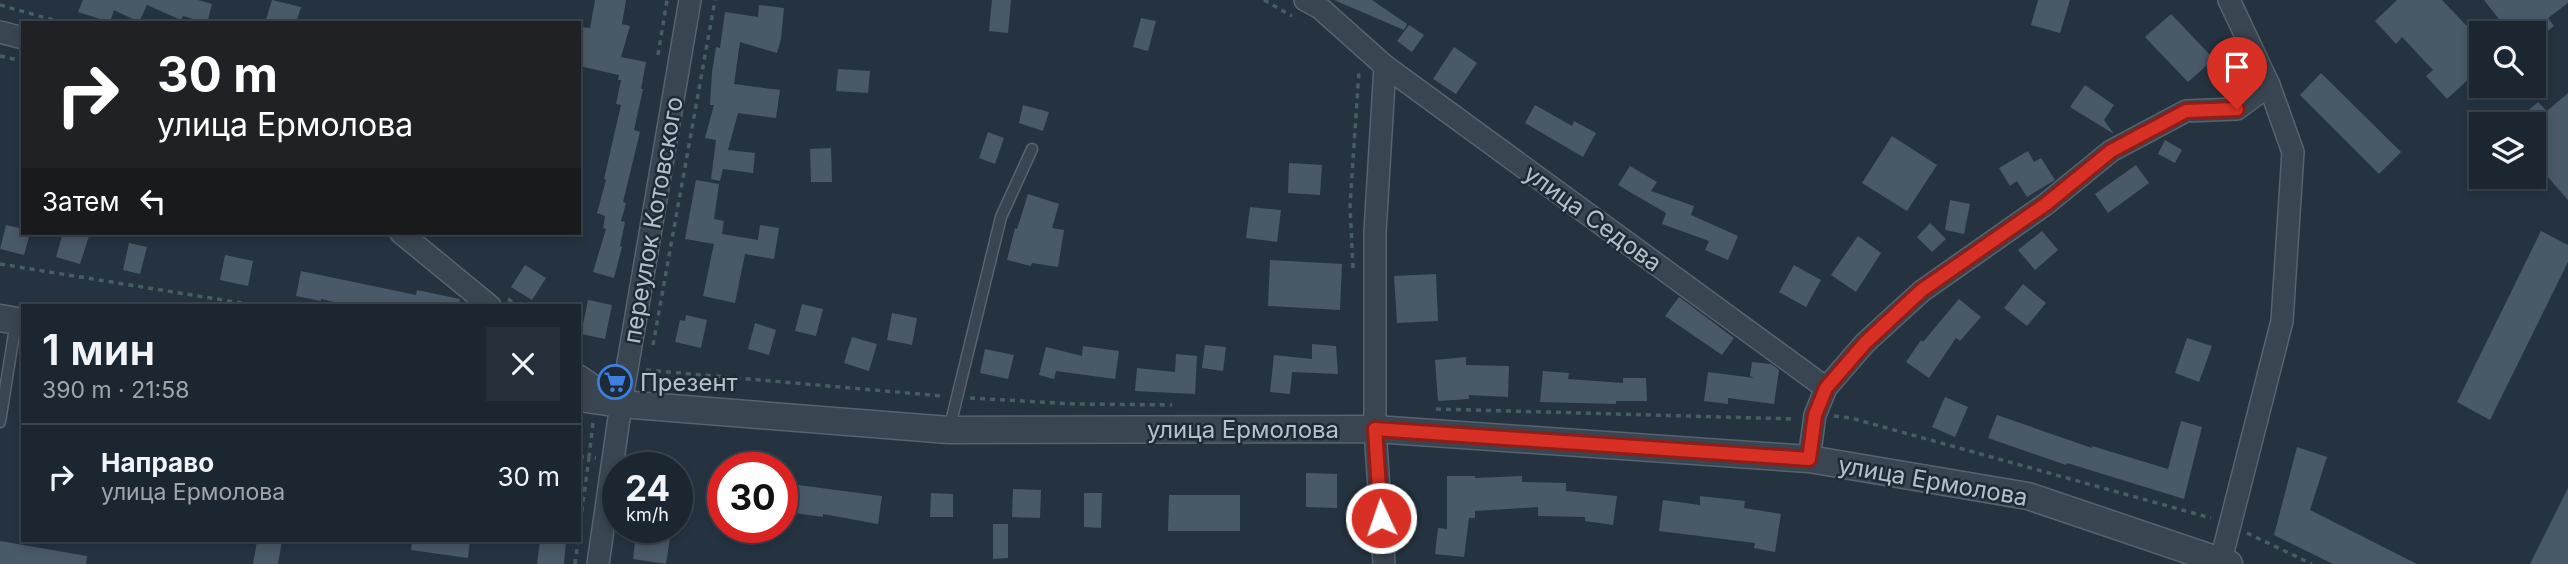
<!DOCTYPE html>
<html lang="ru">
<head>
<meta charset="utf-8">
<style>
	:root { --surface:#1c2631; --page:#252e39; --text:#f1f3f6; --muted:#a0a5ab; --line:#3a434d }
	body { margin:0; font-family:Inter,sans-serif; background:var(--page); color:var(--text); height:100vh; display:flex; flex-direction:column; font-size:26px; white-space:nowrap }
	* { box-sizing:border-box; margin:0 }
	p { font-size:23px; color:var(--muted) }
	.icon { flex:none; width:38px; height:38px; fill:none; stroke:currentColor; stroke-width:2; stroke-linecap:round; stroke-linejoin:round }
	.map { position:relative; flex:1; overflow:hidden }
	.drawer { position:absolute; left:21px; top:304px; width:560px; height:238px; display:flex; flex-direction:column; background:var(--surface); border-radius:0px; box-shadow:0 4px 10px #0003,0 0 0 2px var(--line) }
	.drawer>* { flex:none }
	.guide { position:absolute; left:21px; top:21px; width:560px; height:214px; border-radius:0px; box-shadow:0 4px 10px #0003,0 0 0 2px var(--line); background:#202124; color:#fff; overflow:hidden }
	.fabs { position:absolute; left:2469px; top:21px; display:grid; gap:14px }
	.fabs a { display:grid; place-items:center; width:77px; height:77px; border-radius:0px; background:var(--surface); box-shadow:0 4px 10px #0003,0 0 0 2px var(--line); font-size:35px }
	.speed { position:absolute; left:602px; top:452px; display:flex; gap:14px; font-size:35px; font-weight:700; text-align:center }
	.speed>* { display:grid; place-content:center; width:91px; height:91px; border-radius:50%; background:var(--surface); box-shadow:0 4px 10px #0003,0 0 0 2px var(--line); line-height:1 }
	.speed small { font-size:18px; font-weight:400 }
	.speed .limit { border:10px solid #d22; background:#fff; color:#111 }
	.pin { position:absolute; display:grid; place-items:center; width:60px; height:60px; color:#fff; margin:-72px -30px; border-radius:50% 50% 50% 0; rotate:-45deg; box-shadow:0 0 7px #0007 }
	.pin .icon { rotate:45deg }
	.me { position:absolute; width:77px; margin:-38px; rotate:357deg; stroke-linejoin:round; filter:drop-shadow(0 0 5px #0008) }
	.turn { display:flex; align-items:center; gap:24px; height:147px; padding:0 21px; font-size:32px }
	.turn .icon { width:91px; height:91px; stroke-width:2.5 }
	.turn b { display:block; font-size:49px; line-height:60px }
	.then { display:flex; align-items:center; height:66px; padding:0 21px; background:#0003; gap:14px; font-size:26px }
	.round { display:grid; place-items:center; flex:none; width:74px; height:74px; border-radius:0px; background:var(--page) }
	.headline { display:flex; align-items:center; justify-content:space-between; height:119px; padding:0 21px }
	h1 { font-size:42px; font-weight:600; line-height:52px }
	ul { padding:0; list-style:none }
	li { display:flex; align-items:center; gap:21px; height:105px; padding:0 21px; border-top:2px solid var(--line) }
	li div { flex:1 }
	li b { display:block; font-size:26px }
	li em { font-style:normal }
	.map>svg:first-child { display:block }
	.building { fill:#495967 }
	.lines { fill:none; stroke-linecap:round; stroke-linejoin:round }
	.service-casing { stroke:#57636e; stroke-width:13 }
	.minor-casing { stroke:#57636e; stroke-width:24 }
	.tertiary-casing { stroke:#57636e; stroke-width:29 }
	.path { stroke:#455e5f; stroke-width:3.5; stroke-dasharray:5 5; stroke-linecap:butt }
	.service { stroke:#394551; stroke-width:10 }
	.minor { stroke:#394551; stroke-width:21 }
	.tertiary { stroke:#394551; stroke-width:26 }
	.route-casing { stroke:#8d1f18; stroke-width:18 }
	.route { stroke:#d93025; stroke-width:12 }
	.labels { text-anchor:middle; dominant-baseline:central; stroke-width:5; stroke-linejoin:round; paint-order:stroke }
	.street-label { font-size:24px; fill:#b6c0cb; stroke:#1e2a36 }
	.poi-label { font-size:24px; fill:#b6c0cb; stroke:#1e2a36; text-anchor:start }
</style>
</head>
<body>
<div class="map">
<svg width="2568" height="564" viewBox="0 0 2568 564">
	<rect width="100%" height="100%" fill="#253341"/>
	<!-- building -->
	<g class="building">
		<path d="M83,0H198L212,4L207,23L183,16L181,20L147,5L139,22L114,10L110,22L78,12Z"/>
		<path d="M272,0L301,7L296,23H265Z"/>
		<path d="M595,0H626L622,24L630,26L621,57L646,62L641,89H643L634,130L640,132L623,202L626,203L621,221L625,222L620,246L622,247L614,278L593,272L606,229L603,228L605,216L597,213L606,180L604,179L621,105L616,104L621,80H618L619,75L579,66V27L590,28Z"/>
		<path d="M992,0H1011L1008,33L989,31Z"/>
		<path d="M1334,0H1372L1407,24L1404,30Z"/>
		<path d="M2038,0H2070L2060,33L2031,25Z"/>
		<path d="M2397,0H2442L2482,42V67L2447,99L2426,76L2433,70L2402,37L2396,44L2375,21Z"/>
		<path d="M2484,0H2568V3L2548,18L2554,26L2534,42V33H2510Z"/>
		<path d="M759,5L784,8L781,39L777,53L740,42L734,84L780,90L776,118L738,113L728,150L755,153L753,173L723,169L720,181L711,179L716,140L705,138L714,105H710L712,72L716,47L720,48L725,12L758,17Z"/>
		<path d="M2171,14L2214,59L2188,82L2145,37Z"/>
		<path d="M1141,18L1156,21L1148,51L1133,47Z"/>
		<path d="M1409,25L1424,35L1412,52L1397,41Z"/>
		<path d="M1454,47L1477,63L1456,94L1433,79Z"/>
		<path d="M838,69L870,71L868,93L836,91Z"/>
		<path d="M2321,73L2401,152L2379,174L2300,95Z"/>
		<path d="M2085,85L2114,105L2104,120L2114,134L2070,107Z"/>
		<path d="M2568,93V200L2534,161V124H2513L2538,102L2547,111Z"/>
		<path d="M1023,105L1049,112L1043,131L1019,123Z"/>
		<path d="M1535,105L1572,126L1574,121L1596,133L1583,157L1525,123Z"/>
		<path d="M988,132L1004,138L995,164L979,158Z"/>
		<path d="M1892,136L1937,165L1907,211L1862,183Z"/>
		<path d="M2165,140L2182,150L2175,163L2158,154Z"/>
		<path d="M831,148L832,182H811L810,149Z"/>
		<path d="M2028,151L2034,162L2041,158L2055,180L2027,197L2017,181L2010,186L1999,168Z"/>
		<path d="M1289,163L1322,165L1320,195L1288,193Z"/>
		<path d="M2136,165L2149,183L2108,213L2095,194Z"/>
		<path d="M1630,166L1657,182L1651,191L1694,206L1691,215L1738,236L1728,260L1705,250L1709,241L1662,224L1666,213L1618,185Z"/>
		<path d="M696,180L719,184L714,219L724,221L722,234L758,240L760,225L779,228L774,259L745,254L735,303L703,296L714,244L685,239Z"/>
		<path d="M1028,194L1059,204L1052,228L1064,230L1058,267L1032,263L1031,266L1007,260L1015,228L1017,229Z"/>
		<path d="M1950,200L1970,204L1964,234L1945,230Z"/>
		<path d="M1250,207L1281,210L1277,242L1246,238Z"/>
		<path d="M1930,223L1946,239L1932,252L1917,237Z"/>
		<path d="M6,225L23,229V233H30L24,255L0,249Z"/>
		<path d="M2042,231L2058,250L2035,270L2018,250Z"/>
		<path d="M2541,231L2568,245V262L2490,420L2457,402Z"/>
		<path d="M63,233H90L80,264L56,257Z"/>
		<path d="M1858,236L1881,253L1856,292L1831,275Z"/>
		<path d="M129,243L147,247L140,274L123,270Z"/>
		<path d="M225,255L253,261L248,286L220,280Z"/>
		<path d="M1270,260L1342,264L1340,310L1268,306Z"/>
		<path d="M525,265L546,278L532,300L511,287Z"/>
		<path d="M1794,265L1821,280L1806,307L1779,292Z"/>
		<path d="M301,271L416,295L417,290L460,299L459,306H352L321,299V301L296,296Z"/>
		<path d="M1436,274L1438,321L1397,323L1394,276Z"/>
		<path d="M2023,284L2046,303L2027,326L2004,308Z"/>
		<path d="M1679,297L1734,338L1722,355L1665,316Z"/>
		<path d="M1959,299L1981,317L1960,341L1956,338L1929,378L1906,362L1921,340L1923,342Z"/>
		<path d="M588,300L612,305L605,339L581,334Z"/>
		<path d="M802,304L823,309L816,336L795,331Z"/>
		<path d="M892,313L917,318L912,345L887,340Z"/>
		<path d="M686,315L707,320L701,348L675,342L680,320L685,321Z"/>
		<path d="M755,323L776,330L769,355L748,349Z"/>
		<path d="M852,337L877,344L869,371L844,363Z"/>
		<path d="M2187,338L2212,346L2199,382L2175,373Z"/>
		<path d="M1312,344L1336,346L1338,374L1292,372L1290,394L1270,392L1274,355L1312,359Z"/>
		<path d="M1205,345L1226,347L1223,371L1202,368Z"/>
		<path d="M1083,346L1119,351L1115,379L1056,371L1054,379L1039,375L1046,347L1082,356Z"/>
		<path d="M985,349L1014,355L1008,379L980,373Z"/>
		<path d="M1176,354L1197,356L1195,394L1135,391L1137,368L1175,372Z"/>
		<path d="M1466,357V365L1509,366L1508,397L1469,395V399L1438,401L1435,360Z"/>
		<path d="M1752,362L1771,364L1779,370L1774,404L1728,398V404L1704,401L1708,372L1754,378L1750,376Z"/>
		<path d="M1543,371L1569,373L1568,379L1623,383V378H1646L1647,401H1616V404L1540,402Z"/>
		<path d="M1945,397L1968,407L1955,437L1932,427Z"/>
		<path d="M1997,415L2092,448V446L2168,469L2181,421L2202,427L2184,499L2067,463L2066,465L1988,438Z"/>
		<path d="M2297,447L2327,457L2310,510L2417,564H2333L2274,535Z"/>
		<path d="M1306,473L1337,474V508L1306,507Z"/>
		<path d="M1447,476H1475V478L1522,476V482L1566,483V491L1617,496L1613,525L1585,521V517L1538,516V507L1475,511V518H1469L1464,557L1435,554L1438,528L1447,529Z"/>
		<path d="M798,485L882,496L878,524L823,514V517L794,513Z"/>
		<path d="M2568,488V564H2530Z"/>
		<path d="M1013,489L1041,490L1040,518L1012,517Z"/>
		<path d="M931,493L953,494V517H930Z"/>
		<path d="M1084,493H1102L1101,528L1084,527Z"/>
		<path d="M1169,495H1240V531H1168Z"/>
		<path d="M1700,496L1745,501L1744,508L1781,514L1775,552L1754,548L1755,543L1659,531L1663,500L1700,505Z"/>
		<path d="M993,524H1008V558L993,559Z"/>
		<path d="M636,533L670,538L666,564L633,559Z"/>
		<path d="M0,541L87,556L86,564H0Z"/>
		<path d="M257,541H282L278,564H253Z"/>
		<path d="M412,541H470L468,558L411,550Z"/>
		<path d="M540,541H566L564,564H537Z"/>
	</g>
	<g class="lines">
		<!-- service casing -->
		<g class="service-casing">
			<g id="service">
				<path d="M0,422L16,321"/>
				<path d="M949,430L1001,217L1032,149"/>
			</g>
		</g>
		<!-- minor casing -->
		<g class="minor-casing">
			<g id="minor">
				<path d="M1305,0L1320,8L1385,66L1826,388L1815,415L1809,459"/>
				<path d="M0,32L23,38"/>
				<path d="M401,233L490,306"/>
				<path d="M579,376L619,403"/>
				<path d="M1826,388L1865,343L1922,291L2046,204L2111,151L2186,111L2237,109L2269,85"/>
				<path d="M598,564L621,404L690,0"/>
				<path d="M1384,564L1375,429V232L1385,66"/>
				<path d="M2220,564L2282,321L2293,152L2269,85L2229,0"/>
			</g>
		</g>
		<!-- tertiary casing -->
		<g class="tertiary-casing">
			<g id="tertiary">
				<path d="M0,318L23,322"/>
				<path d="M579,398L621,404L949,430L1375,429L1809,459L2028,496L2229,564"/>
			</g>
		</g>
		<!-- path -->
		<g class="path">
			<path d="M1264,0L1292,16"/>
			<path d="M0,5L64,23"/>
			<path d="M658,55L667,0"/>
			<path d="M0,56L23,61"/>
			<path d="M0,264L260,306"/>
			<path d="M1353,268L1350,206L1359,70"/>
			<path d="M508,299L517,306"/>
			<path d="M653,345L715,0"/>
			<path d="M646,370L942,396"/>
			<path d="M970,398L1075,404L1172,405"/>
			<path d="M1436,409L1795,419"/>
			<path d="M1834,416L1851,418L2211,518"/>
			<path d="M593,423L589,457L596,458"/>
			<path d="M579,457H589L579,533"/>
			<path d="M2247,533L2312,564"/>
			<path d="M575,564L578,541"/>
		</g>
		<!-- service -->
		<use href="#service" class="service"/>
		<!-- minor -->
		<use href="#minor" class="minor"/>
		<!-- tertiary -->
		<use href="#tertiary" class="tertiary"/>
	</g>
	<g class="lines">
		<!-- route casing -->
		<g class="route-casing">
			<path id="route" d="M1381,518L1375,429L1809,459L1815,415L1826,388L1865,343L1922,290L2046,204L2111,151L2186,111L2237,109"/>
		</g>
		<!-- route -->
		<use href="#route" class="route"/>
	</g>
	<!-- icons -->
	<defs>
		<g id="supermarket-ring" transform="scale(1.75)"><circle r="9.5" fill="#1e2a36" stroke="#3f7fe0" stroke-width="1.5"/><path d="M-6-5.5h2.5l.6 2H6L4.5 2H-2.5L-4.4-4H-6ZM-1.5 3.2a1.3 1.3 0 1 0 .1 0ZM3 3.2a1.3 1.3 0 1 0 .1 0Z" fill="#3f7fe0"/></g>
	</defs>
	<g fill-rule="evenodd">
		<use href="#supermarket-ring" x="615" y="382"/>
	</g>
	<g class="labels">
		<!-- street labels -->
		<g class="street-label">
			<text transform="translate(1593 218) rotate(36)">улица Седова</text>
			<text transform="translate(653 220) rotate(-80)">переулок Котовского</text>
			<text x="1243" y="429">улица Ермолова</text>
			<text transform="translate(1933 481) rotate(10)">улица Ермолова</text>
		</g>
		<!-- poi labels -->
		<g class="poi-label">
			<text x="640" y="382">Презент</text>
		</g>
	</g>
</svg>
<div class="fabs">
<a><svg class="icon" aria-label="search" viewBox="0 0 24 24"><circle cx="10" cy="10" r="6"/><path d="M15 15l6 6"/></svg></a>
<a><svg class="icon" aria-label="layers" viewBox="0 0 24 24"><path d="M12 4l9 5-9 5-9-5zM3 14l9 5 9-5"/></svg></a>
</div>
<div class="speed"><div>24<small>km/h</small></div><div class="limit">30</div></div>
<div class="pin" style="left:2237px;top:109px;background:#d93025"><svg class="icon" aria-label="arrive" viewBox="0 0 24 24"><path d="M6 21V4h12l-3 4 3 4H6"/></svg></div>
<svg class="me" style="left:1381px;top:518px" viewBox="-20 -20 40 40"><circle r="17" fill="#d93025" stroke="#fff" stroke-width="3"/><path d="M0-11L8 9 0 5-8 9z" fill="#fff"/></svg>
<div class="guide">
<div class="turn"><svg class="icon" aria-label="right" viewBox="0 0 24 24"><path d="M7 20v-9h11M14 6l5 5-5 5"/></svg><div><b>30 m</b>улица Ермолова</div></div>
<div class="then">Затем<svg class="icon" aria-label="left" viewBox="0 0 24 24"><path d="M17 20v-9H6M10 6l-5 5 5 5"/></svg></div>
</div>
<section class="drawer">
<div class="headline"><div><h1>1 мин</h1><p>390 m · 21:58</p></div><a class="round"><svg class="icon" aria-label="close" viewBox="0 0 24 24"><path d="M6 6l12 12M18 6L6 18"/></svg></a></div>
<ul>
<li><svg class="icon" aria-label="right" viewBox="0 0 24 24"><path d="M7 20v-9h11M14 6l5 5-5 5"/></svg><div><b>Направо</b><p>улица Ермолова</p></div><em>30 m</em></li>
</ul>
</section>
</div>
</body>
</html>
